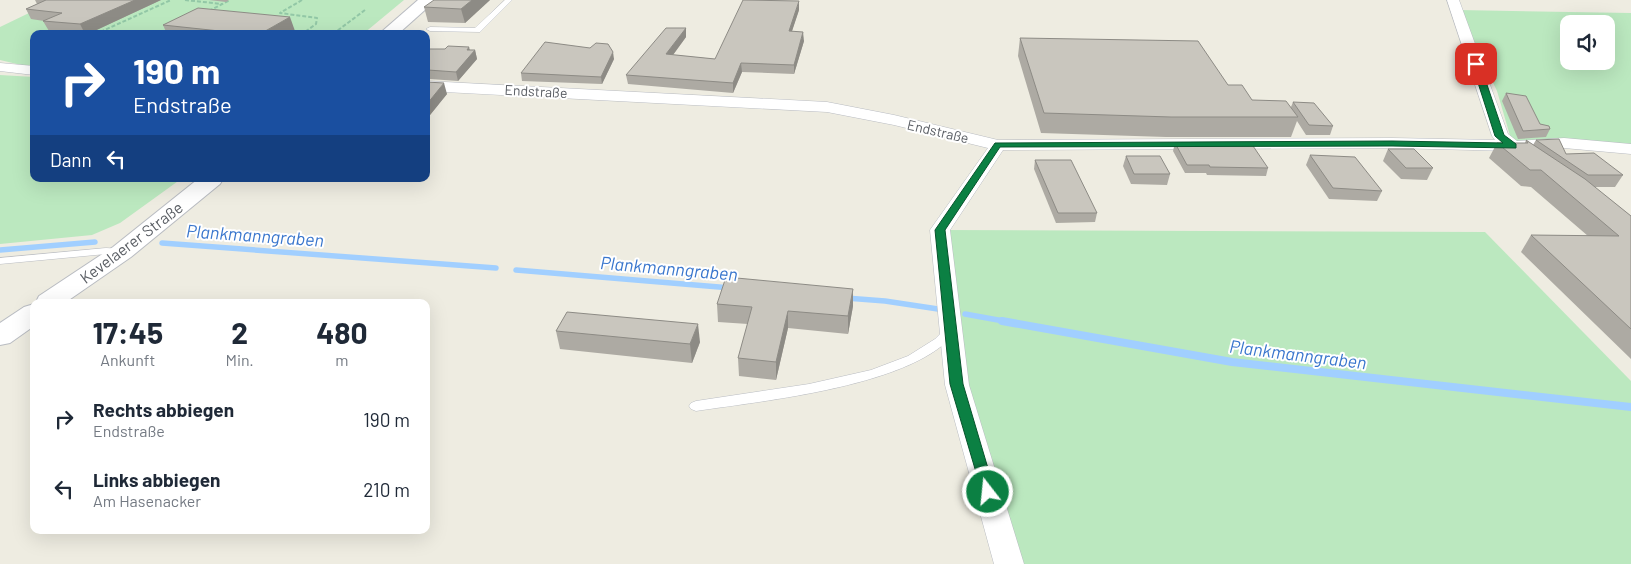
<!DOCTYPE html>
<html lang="de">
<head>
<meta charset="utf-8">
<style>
	:root { --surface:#fff; --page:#f6f6f7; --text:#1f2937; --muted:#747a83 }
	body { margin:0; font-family:Barlow,sans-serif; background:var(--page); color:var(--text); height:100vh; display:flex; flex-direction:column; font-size:19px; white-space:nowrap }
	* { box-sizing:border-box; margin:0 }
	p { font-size:16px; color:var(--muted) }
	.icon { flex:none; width:28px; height:28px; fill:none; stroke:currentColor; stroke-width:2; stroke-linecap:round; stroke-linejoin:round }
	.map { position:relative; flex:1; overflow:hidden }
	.details { position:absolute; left:30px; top:299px; width:400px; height:235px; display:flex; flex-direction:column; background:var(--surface); border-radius:10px; box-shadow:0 5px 20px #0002 }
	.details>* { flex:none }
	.banner { position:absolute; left:30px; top:30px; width:400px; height:152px; border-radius:10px; box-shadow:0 5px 20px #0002; background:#1a4fa0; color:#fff; overflow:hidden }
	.fabs { position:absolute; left:1560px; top:15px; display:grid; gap:10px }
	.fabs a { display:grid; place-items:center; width:55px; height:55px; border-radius:10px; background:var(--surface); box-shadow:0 5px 20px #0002; font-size:25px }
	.pin { position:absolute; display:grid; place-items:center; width:42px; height:42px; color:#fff; margin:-21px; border-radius:10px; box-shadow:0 2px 8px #0006 }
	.me { position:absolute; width:55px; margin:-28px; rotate:344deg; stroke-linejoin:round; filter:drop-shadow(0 0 4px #0008) }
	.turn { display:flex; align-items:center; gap:18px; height:105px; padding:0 20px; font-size:22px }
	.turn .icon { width:65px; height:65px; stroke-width:2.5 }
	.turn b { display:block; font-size:35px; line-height:42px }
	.then { display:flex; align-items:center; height:48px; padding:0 20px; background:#0003; gap:10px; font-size:19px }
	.eta { display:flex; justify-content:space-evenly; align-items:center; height:85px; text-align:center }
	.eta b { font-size:30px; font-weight:700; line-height:35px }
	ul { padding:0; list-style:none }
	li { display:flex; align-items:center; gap:15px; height:70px; padding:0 20px }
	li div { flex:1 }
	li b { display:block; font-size:19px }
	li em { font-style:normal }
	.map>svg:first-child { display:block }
	.green { fill:#bbe8bf; fill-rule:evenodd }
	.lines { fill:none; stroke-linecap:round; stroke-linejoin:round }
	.stream-far1 { stroke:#a1cfff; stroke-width:5.5 }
	.stream { stroke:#a1cfff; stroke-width:8 }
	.service-casing { stroke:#b9bcc2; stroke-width:1 }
	.minor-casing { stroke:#b9bcc2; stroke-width:1 }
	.tertiary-casing { stroke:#b9bcc2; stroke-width:2 }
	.path { stroke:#92c7a6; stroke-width:2; stroke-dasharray:4 2; stroke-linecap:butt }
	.service { fill:#fff; fill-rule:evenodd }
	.minor { fill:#fff; fill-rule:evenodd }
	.tertiary { fill:#fff; fill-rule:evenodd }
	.wall { fill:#adaaa3 }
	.shaded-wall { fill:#8d8b85 }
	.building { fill:#c9c6be; stroke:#8d8b85 }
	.route { fill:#0b8043; stroke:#07532c }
	.labels { text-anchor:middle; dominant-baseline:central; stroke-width:4; stroke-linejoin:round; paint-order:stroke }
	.far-street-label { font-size:14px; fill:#5a5e64; stroke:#fff }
	.street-label { font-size:16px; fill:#5a5e64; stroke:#fff }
	.water-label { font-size:18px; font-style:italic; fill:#3976cd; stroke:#fff }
</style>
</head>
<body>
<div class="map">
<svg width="1631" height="564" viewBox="0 0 1631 564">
	<rect width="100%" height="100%" fill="#eeece1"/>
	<!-- green -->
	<g class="green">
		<path d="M56,0H404L363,34H34V68L0,60V27Z"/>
		<path d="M1458,10L1631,13V149L1513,146L1497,91ZM1569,24H1606V61H1569Z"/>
		<path d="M0,75L34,77V179H181L120,223L92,235L0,244Z"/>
		<path d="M940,230L1485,232L1631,381V564H1009L957,385Z"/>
	</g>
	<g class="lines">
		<!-- stream-far1 -->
		<g class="stream-far1">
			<path d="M162,243L496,268"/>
			<path d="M0,250L95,242"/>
			<path d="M516,270L731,288"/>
			<path d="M846,298L885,301L938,309"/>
			<path d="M965,314L1009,322"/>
		</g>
		<!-- stream -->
		<path class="stream" d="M1002,321L1232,362L1631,407"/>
		<!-- service casing -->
		<g class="service-casing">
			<g id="service">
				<path d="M505,0H512L480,32L430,31L426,29L430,27L475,28Z"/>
				<path d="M106,248L122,249L127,252L122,255L106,254L0,264V258Z"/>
				<path d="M951,326L957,330C919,386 761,401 696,411L691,409L689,406L691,403L696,401L809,384L871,370L908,356L935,339L947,327Z"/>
			</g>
		</g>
		<!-- minor casing -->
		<g class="minor-casing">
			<g id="minor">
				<path d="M1447,0H1459L1508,134L1517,141L1564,138L1631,144V154L1564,148L1513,151L1392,148L1003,150L950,230L969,385L1024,564H994L945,385L930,230L988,148L894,125L827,112L426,91V81L827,102L894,115L998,140L1392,138L1495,140L1492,136Z"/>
				<path d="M0,63L34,66V75L0,71Z"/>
			</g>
		</g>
		<!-- tertiary casing -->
		<g class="tertiary-casing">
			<g id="tertiary">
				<path d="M418,0H436L398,34H379Z"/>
				<path d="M198,179H223L220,184L131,257L66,302H36L39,296L113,247Z"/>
				<path d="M34,304V326L10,343L0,345V323L24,307Z"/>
			</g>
		</g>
		<!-- path -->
		<g class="path">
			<path d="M185,0L222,4"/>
			<path d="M302,0L280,13L317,18L316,24L302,34"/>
			<path d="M209,11L230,0"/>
			<path d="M101,34L98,33L171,0"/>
			<path d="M333,34L365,10"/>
		</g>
		<!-- service -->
		<use href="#service" class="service"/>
		<!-- minor -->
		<use href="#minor" class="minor"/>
		<!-- tertiary -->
		<use href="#tertiary" class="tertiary"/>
	</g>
	<!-- wall -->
	<g class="wall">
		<path d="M35,0H161L88,34H75L49,31L43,21H44L31,19L26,9L37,4Z"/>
		<path d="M209,0H229L226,2Z"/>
		<path d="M490,0L465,23L428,22L424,7Z"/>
		<path d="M799,10L792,31L804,41L794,74L742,72L733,93L628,84L626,75L686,28V37L673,55L715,59Z"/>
		<path d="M163,25L295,31L290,34H167Z"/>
		<path d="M1020,38L1228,85L1252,100L1291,107L1293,102L1333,126L1330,135H1306L1297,121L1291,137H1166L1041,133L1018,56Z"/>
		<path d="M590,48L614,59L602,84L522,81L521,73Z"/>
		<path d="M426,49L475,50L477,59L458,81L430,79V78L426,77Z"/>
		<path d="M426,82L447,94L430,115H426Z"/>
		<path d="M1506,93L1540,124L1550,129L1546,137L1518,139L1502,101Z"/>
		<path d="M1526,140L1533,145L1536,140L1566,154L1623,175L1615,187H1594L1631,216V359L1521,252L1531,235L1588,236L1531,187L1521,186L1489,158L1497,143H1525Z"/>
		<path d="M1175,143L1268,168L1266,176L1207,175L1206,173H1185L1173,151Z"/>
		<path d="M1388,149L1433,168L1427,180L1401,179L1383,161Z"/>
		<path d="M1310,155L1382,191L1377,201L1329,199L1306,165Z"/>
		<path d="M1126,156L1170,174L1167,185L1131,184L1123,166Z"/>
		<path d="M1035,160L1097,213L1095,222L1056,223L1034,169Z"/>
		<path d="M853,289V306L848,334L788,328L776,380L739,376L738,358L748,324L718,322L717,304Z"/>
		<path d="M556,331L700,342L692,363L560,349Z"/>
	</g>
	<!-- shaded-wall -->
	<g class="shaded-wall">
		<path d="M135,0H161L88,34H85L80,24Z"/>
		<path d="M472,0H490L465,23L461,9Z"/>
		<path d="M799,1V10L789,40V31Z"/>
		<path d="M290,17L295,31L290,34H260Z"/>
		<path d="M686,28V37L667,63L666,54Z"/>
		<path d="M803,32L804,41L794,74V65Z"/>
		<path d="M469,47L471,54L475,50L477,59L458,81L456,72L467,50Z"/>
		<path d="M613,52L614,59L602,84L601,77Z"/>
		<path d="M741,63L742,72L733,93V83Z"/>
		<path d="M444,83L447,94L430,115L427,104Z"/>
		<path d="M853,289V306L848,334V316Z"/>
		<path d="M788,311V328L776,380V362Z"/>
		<path d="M698,324L700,342L692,363L690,344Z"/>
	</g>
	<!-- building -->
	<g class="building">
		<path d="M46,0H135L80,24L43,21L62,13L26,9Z"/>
		<path d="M434,0H472L461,9L424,7Z"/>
		<path d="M743,0L799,1L789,31L803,32L794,65L741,63L733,83L626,75L666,28H686L666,54L715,59Z"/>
		<path d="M198,8L290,17L260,34H248L163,25Z"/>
		<path d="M1020,38L1198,41L1228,85H1242L1252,100L1286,101L1298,117H1171L1044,113Z"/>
		<path d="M545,42L590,48L596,43L608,44L613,52L601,77L521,73Z"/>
		<path d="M448,46L469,47L467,50H475L456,72L428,70L430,68H426V49H445Z"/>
		<path d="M426,82L444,83L427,104H426Z"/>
		<path d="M1506,93L1526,96L1540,124L1549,126L1550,129L1523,131Z"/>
		<path d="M1293,102L1314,103L1333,126L1309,125Z"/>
		<path d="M1559,139L1566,154L1594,153L1623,175H1588L1536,140Z"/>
		<path d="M1526,140L1585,179L1631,216V329L1531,235L1619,236L1541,170H1530L1497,143H1528Z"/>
		<path d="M1175,143H1251L1268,168L1210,167L1209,165H1187Z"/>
		<path d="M1388,149H1414L1433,168H1406Z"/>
		<path d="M1310,155L1355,157L1382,191L1333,188Z"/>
		<path d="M1126,156H1160L1170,174H1134Z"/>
		<path d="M1035,160H1071L1097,213H1058Z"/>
		<path d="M726,277L853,289L848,316L788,311L776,362L738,358L752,307L717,304Z"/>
		<path d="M567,312L698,324L690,344L556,331Z"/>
	</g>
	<!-- route -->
	<path class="route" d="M1473,62L1480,64L1504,135L1516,144V148L1392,146L1000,147L945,230L963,384L995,492L993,496L988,498L983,496L950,384L935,230L995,143L1392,141L1503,143L1495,136L1472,64Z"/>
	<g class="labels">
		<!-- far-street labels -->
		<g class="far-street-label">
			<text transform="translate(536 91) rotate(3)">Endstraße</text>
			<text transform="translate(938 131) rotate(13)">Endstraße</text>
		</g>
		<!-- street labels -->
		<g class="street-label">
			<text transform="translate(131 242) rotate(-37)">Kevelaerer Straße</text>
		</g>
		<!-- water labels -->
		<g class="water-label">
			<text transform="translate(255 235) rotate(4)">Plankmanngraben</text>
			<text transform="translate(669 268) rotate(5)">Plankmanngraben</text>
			<text transform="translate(1298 354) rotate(7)">Plankmanngraben</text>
		</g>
	</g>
</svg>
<div class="fabs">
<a><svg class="icon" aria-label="sound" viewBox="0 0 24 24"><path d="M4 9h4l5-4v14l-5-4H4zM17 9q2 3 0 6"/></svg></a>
</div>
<div class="pin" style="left:1476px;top:64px;background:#d93025"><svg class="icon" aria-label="arrive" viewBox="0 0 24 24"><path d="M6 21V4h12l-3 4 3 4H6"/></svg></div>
<svg class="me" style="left:988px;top:492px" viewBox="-20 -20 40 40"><circle r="17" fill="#0b8043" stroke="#fff" stroke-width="3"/><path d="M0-11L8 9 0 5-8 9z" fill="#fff"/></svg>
<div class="banner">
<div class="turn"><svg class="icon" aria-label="right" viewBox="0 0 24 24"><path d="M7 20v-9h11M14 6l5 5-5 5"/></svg><div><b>190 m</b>Endstraße</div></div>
<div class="then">Dann<svg class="icon" aria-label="left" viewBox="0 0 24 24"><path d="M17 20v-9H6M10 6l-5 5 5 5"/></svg></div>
</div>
<section class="details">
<div class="eta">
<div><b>17:45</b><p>Ankunft</p></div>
<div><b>2</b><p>Min.</p></div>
<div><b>480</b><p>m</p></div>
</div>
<ul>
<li><svg class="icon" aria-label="right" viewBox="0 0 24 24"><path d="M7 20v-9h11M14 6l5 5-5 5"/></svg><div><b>Rechts abbiegen</b><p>Endstraße</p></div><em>190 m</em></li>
<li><svg class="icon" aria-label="left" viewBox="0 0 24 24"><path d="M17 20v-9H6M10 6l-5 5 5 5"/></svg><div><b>Links abbiegen</b><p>Am Hasenacker</p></div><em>210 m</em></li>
</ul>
</section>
</div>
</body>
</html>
